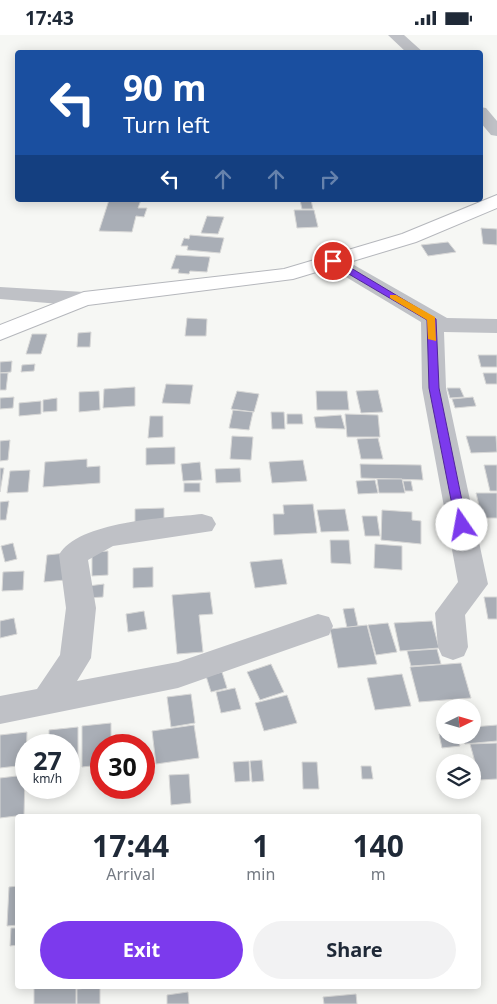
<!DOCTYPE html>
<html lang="en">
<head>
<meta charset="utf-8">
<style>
	:root { --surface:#fff; --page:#f2f2f3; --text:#1f2937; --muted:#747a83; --accent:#7c3aed }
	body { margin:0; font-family:"Noto Sans",sans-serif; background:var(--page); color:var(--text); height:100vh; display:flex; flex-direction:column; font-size:19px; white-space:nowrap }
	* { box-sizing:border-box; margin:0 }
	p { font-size:16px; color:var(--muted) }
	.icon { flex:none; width:28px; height:28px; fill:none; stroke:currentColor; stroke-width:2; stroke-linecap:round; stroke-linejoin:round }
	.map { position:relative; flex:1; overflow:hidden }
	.side { position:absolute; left:15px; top:779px; width:466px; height:175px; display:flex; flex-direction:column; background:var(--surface); border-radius:5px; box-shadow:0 2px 12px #0003 }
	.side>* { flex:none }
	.guide { position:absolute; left:15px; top:15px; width:468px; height:152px; border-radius:5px; box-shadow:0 2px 12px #0003; background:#1a4fa0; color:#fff; overflow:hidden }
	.needle { width:32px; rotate:85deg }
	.controls { position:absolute; left:436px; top:664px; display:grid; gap:10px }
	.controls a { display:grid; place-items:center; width:45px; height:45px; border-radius:50%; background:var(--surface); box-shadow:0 2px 12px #0003; font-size:25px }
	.speed { position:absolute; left:15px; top:699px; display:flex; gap:10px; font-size:25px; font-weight:700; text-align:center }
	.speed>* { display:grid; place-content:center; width:65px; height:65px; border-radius:50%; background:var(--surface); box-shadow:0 2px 12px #0003; line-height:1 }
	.speed small { font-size:12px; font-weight:400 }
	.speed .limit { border:8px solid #d22; background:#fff; color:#111 }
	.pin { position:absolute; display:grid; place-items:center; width:42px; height:42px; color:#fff; margin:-21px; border:2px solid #fff; border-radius:50%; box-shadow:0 1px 5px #0007 }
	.me { position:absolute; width:55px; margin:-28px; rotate:348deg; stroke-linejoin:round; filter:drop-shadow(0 0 4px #0008) }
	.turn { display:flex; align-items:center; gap:18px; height:105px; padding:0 25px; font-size:22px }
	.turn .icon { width:65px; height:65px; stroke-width:2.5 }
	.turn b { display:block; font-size:35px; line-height:42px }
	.lanes { display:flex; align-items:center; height:48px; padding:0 25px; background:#0003; justify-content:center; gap:25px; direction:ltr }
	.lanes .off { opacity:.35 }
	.eta { display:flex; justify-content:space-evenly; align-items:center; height:85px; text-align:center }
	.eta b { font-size:30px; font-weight:700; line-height:35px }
	.button { display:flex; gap:10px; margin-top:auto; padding:10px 25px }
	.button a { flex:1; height:58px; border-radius:30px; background:var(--accent); color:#fff; font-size:20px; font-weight:700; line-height:58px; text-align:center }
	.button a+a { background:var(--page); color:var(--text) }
	.status { display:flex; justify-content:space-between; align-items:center; height:35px; padding:0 25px; background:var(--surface); direction:ltr }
	.status svg { height:14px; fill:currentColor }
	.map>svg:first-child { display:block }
	.building { fill:#a9aeb6; stroke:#d8d8d7 }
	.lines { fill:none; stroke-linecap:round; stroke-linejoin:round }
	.major-casing { stroke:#b5b7bc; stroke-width:2 }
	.minor { fill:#bfc1c6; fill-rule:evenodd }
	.major { fill:#fff; fill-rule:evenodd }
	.route { fill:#7c3aed; stroke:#51269a }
	.slow { fill:#f59e0b }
</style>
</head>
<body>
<div class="status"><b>17:43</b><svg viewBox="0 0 49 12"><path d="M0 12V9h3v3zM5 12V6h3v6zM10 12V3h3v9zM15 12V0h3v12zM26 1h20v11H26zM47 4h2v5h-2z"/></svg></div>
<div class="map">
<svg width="497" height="969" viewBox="0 0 497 969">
	<rect width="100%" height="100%" fill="#f6f7f4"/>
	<!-- building -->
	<g class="building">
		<path d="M109,165H141L138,173H147L144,182L136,181L132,197L99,196Z"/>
		<path d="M300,165H311L313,174H302Z"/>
		<path d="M294,175H314L318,192L297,193Z"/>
		<path d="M207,181L224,182L218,199L201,198Z"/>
		<path d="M481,193L497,194V210L483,209Z"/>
		<path d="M190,200L224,203L220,218L187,215L188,211H181L184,203L189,204Z"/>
		<path d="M448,207L456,217L428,221L421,210Z"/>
		<path d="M176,220L210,222L207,237L190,236L189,239L178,238L179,234H171Z"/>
		<path d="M187,283L207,284L206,301H185Z"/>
		<path d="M91,297L90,312H77L78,298Z"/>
		<path d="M32,299H47L41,319H26Z"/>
		<path d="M478,320H497V332H481Z"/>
		<path d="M12,326L11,337L0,338V327Z"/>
		<path d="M35,329L34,336L21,337L22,330Z"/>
		<path d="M0,338H8L6,355H0Z"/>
		<path d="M483,338H497V349H486Z"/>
		<path d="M166,349L193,350L190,369L162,368Z"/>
		<path d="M135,352V371L103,373L104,354Z"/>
		<path d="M447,353H460L464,362L450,363Z"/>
		<path d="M378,355L383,377L361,378L356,356Z"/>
		<path d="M99,356L100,375L79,377V357Z"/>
		<path d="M237,356L259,359L254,377L231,374Z"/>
		<path d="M316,356H347L349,375H317Z"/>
		<path d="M14,362L13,373L0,374V363Z"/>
		<path d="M473,362L476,371L455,373L452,364Z"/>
		<path d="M57,363V376L43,377V365Z"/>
		<path d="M41,366V379L19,381V368Z"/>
		<path d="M233,375L253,377L249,395L229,393Z"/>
		<path d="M271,377H284L285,394H272Z"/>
		<path d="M287,379H302L303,389H287Z"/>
		<path d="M345,379L378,380L380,402H347Z"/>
		<path d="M341,380L345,394L316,393L314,382Z"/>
		<path d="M150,381H163V402L148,403Z"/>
		<path d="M232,401L253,402L251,425L230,424Z"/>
		<path d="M466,401H496L497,417L471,418Z"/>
		<path d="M378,403L383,424H361L357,404Z"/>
		<path d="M10,405L8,425L0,426V406Z"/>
		<path d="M175,412V429L146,430V413Z"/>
		<path d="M87,424V432L100,431V448L43,452L45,427Z"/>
		<path d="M303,425L307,446L272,448L269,427Z"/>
		<path d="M200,427L202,445L183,446L181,429Z"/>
		<path d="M360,429L421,430L423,445L361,443Z"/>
		<path d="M484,430H497V456H490Z"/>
		<path d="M0,433H4L0,457Z"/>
		<path d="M240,433L241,447L216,448L215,434Z"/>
		<path d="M30,435L28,457L7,458L10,436Z"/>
		<path d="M377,444H402L405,458H379Z"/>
		<path d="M375,445L378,458L358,459L356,446Z"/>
		<path d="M403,446H411L413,456H405Z"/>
		<rect x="184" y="448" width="16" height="9"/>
		<path d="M476,458H497V483H482Z"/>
		<path d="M9,466L6,485H0V467Z"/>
		<path d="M313,469L317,498L274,500L273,479H284L283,470Z"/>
		<path d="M164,473V489L135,490V474Z"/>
		<path d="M345,474L349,496L321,497L317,475Z"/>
		<path d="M382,475L412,477V485L421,486V509L381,505Z"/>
		<path d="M362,481H377L380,501H365Z"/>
		<path d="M330,505H349L351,529L331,528Z"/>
		<path d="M13,508L17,524L5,527L1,511Z"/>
		<path d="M375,509L402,511V535L374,533Z"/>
		<path d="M108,516V540L92,541V517Z"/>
		<path d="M66,518L65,545L44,547L47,520Z"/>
		<path d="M282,524L287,549L255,553L250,527Z"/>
		<path d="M153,532V552L133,553V533Z"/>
		<path d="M24,536L23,555L2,556L3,537Z"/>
		<path d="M104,549L103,562L87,563L88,551Z"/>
		<path d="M210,557L213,579L199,580L203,617L177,619L172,560Z"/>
		<path d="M484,562H497V584H488Z"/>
		<path d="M354,573L358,591L347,593L343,574Z"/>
		<path d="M144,576L147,594L128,597L126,579Z"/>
		<path d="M14,583L17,599L0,603V586Z"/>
		<path d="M432,586L439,613L400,616L394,588Z"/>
		<path d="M388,588L397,617L376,620L368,590Z"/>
		<path d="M367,590L377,629L338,633L330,594Z"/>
		<path d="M437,614L441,629L411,631L407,616Z"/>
		<path d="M461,628L471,663L419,667L410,632Z"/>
		<path d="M271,629L284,657L260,665L247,637Z"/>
		<path d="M222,637L227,653L211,657L206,641Z"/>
		<path d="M402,639L411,671L375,675L367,643Z"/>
		<path d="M235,653L241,674L221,678L216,657Z"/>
		<path d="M191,659L195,688L171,692L167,662Z"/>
		<path d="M287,660L297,688L264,696L255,668Z"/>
		<path d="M111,688V710H101V730L82,732V691Z"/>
		<path d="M194,690L199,723L156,729L152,696Z"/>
		<path d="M497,690V706L465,709L462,700H472V692Z"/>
		<path d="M78,692V731L69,732V710H49V695Z"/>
		<path d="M27,697L26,730L0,733V700Z"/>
		<path d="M439,699L456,700L460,711L442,713Z"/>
		<path d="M497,708V744L480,745L470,709Z"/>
		<path d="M262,725L264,746L252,747L250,726Z"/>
		<path d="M249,726L250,746L235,747L233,727Z"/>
		<path d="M302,727H317L319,754H303Z"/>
		<path d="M361,731H371L373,744H362Z"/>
		<path d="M189,739L191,768L171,770L169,740Z"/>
		<path d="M25,740L24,780L0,783V743Z"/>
		<path d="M18,851V890L7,891L9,852Z"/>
		<path d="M11,893H18V910L10,911Z"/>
		<rect x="34" y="951" width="42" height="18"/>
		<path d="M100,952V969H77V954Z"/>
		<path d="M188,957L189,969H167V960Z"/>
		<path d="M356,959L357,969H324L323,962Z"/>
	</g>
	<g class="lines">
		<!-- major casing -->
		<g class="major-casing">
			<path id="major" d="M497,160V173L416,207L293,244L88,270L0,305V290L84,257L284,234L402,199Z"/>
		</g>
		<!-- minor -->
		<g class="minor">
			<path d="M388,0H404L424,18H407Z"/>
			<path d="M480,72L486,73L497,86V101L491,100L480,87Z"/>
			<path d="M333,220L340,222L447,283L497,284V298L444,297L446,353L488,549L465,580L468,612L464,621L453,625L442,621L438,612L435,578L458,547L422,353L421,287L326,230L323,226L326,222Z"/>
			<path d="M0,252L84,257L92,259L95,264L92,269L84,271L0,264Z"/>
			<path d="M202,479L212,482L216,489L212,496L113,511L88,525L96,573L91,623L77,646L178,627L318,579L329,582L333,591L329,600L178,653L0,689V661L37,654L60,620L66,573L59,520C78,486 166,483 202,479Z"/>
		</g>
		<!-- major -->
		<use href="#major" class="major"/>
	</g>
	<!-- route -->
	<path class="route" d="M330,224H336L436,284L439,353L467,490L466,493H457L456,490L429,353L427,285L330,228Z"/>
	<!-- slow -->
	<path class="slow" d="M390,260H396L435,282L436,306L428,304L427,285L390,263Z"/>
</svg>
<div class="controls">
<a><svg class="needle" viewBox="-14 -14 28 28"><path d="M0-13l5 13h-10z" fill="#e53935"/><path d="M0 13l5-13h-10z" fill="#747a83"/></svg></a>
<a><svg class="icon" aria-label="layers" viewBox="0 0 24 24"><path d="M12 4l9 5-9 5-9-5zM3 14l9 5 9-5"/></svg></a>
</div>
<div class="speed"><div>27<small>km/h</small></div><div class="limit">30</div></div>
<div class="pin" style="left:333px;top:226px;background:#d93025"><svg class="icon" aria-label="arrive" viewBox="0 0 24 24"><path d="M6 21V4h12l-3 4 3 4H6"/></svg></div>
<svg class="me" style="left:462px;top:490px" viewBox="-20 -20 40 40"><circle r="19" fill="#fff"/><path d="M0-13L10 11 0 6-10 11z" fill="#7c3aed"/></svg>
<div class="guide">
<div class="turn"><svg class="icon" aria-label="left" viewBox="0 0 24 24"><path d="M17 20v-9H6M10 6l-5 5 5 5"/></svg><div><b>90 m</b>Turn left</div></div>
<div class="lanes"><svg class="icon" aria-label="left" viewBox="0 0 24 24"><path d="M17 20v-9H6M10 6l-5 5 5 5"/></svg><svg class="icon off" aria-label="ahead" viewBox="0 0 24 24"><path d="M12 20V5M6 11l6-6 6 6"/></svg><svg class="icon off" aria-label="ahead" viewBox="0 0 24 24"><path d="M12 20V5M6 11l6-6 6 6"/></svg><svg class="icon off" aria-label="right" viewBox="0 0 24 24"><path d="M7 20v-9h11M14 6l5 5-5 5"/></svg></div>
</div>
<section class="side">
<div class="eta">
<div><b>17:44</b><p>Arrival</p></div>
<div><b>1</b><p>min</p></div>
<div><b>140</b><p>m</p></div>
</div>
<div class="button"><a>Exit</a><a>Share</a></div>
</section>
</div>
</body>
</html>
